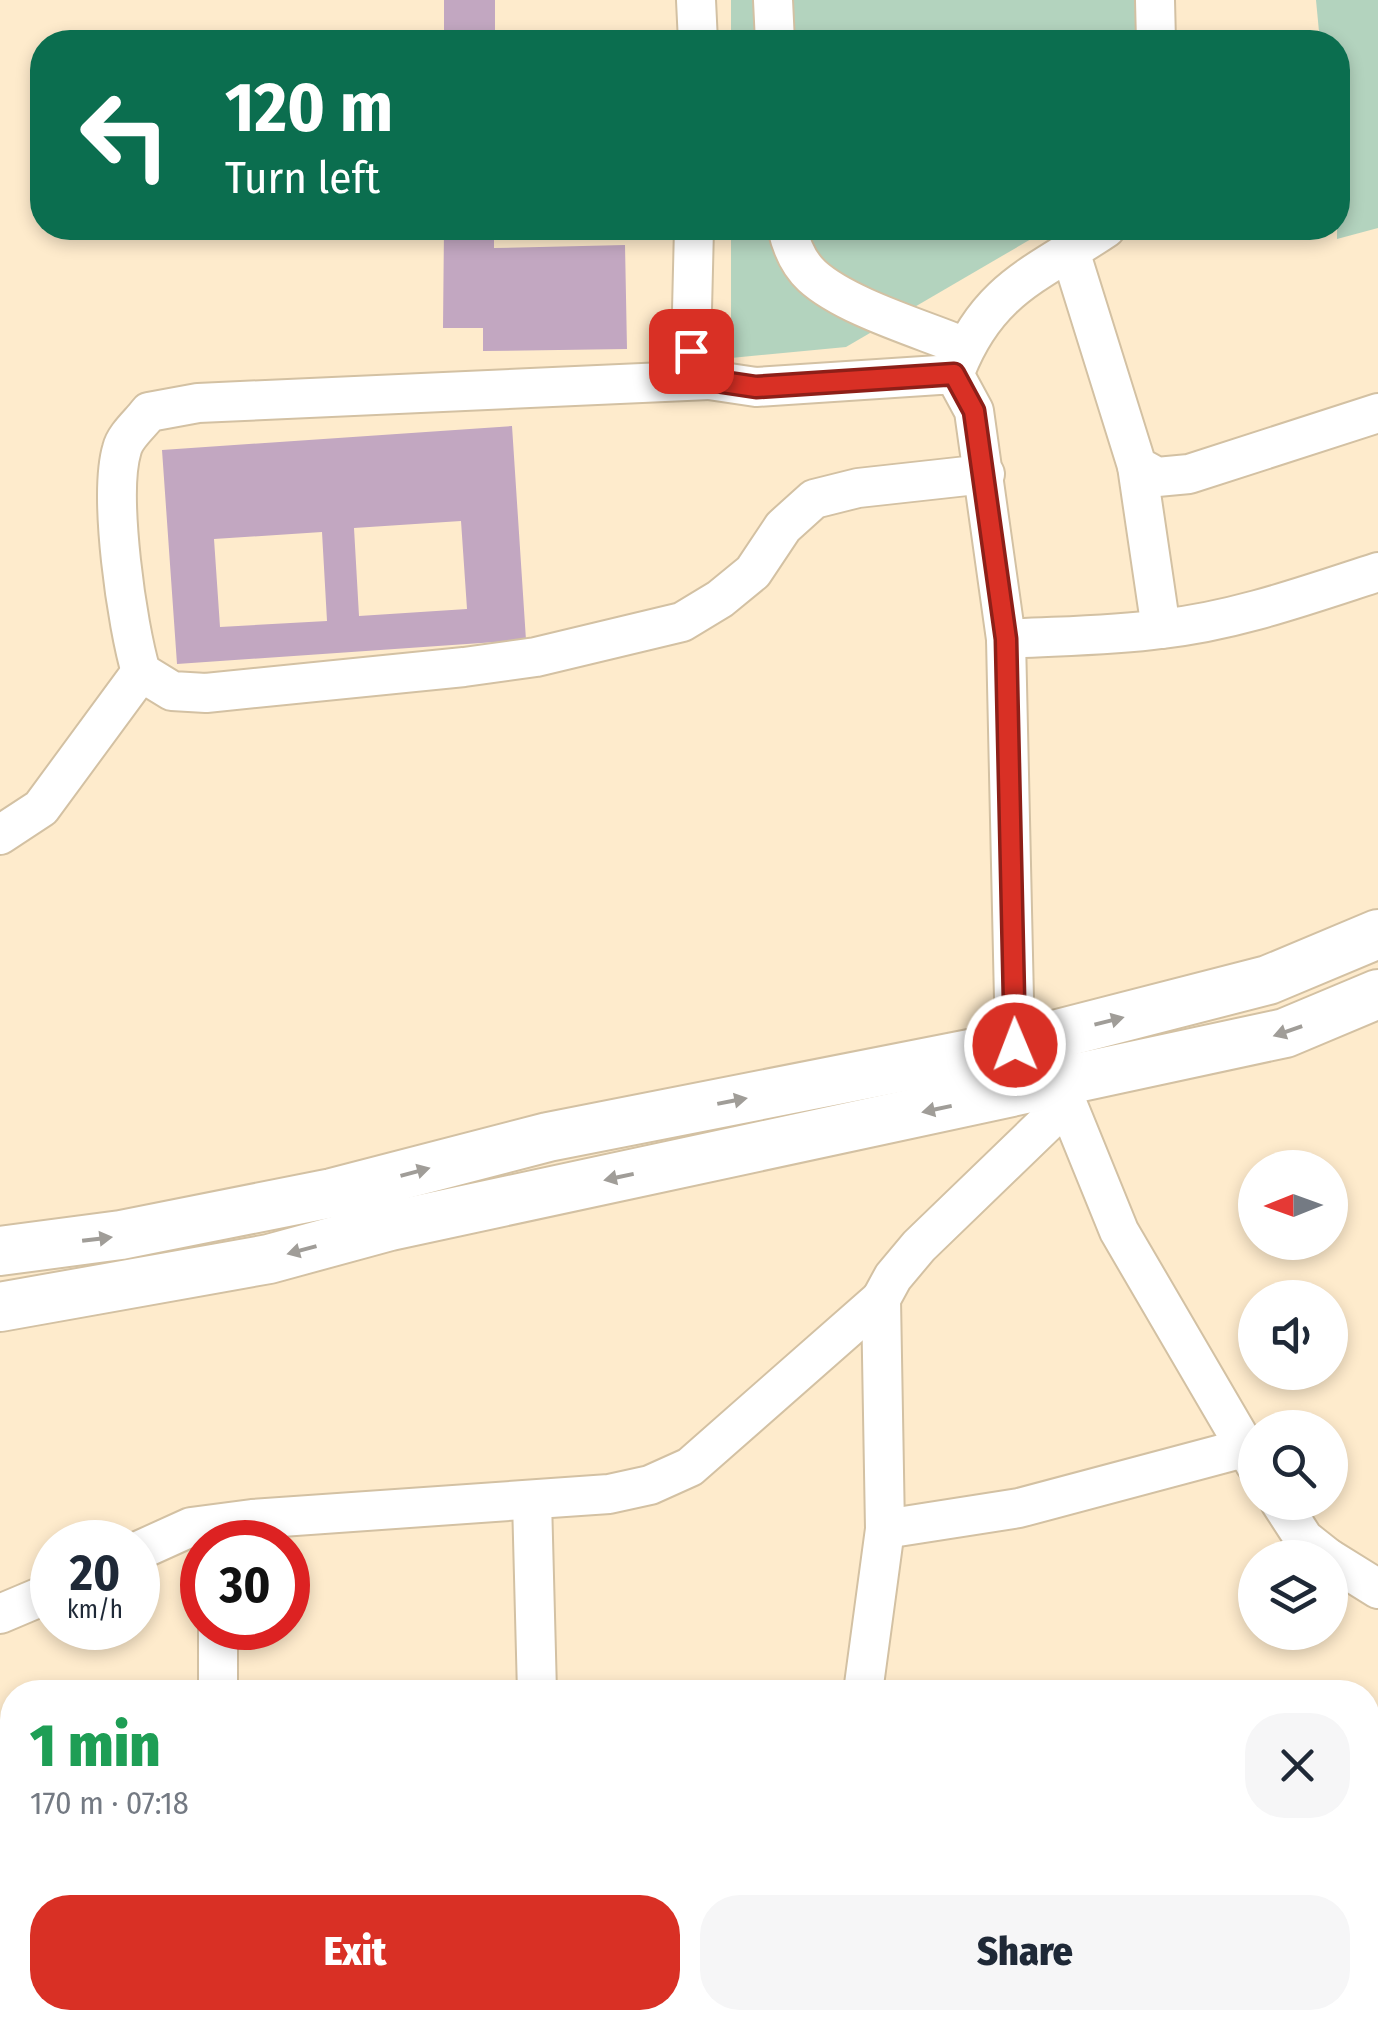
<!DOCTYPE html>
<html lang="en">
<head>
<meta charset="utf-8">
<style>
	:root { --surface:#fff; --page:#f6f6f7; --text:#1f2937; --muted:#747a83; --accent:#d93025 }
	body { margin:0; font-family:"Fira Sans Condensed",sans-serif; background:var(--page); color:var(--text); height:100vh; display:flex; flex-direction:column; font-size:38px; white-space:nowrap }
	* { box-sizing:border-box; margin:0 }
	p { font-size:32px; color:var(--muted) }
	.icon { flex:none; width:55px; height:55px; fill:none; stroke:currentColor; stroke-width:2; stroke-linecap:round; stroke-linejoin:round }
	.map { position:relative; flex:1; overflow:hidden }
	.details { position:absolute; left:0px; top:1680px; width:1380px; height:350px; display:flex; flex-direction:column; background:var(--surface); border-radius:40px 40px 0 0; box-shadow:0 5px 15px #0003 }
	.details>* { flex:none }
	.top-card { position:absolute; left:30px; top:30px; width:1320px; height:210px; border-radius:40px; box-shadow:0 5px 15px #0003; background:#0b6e4f; color:#fff; overflow:hidden }
	.needle { width:65px; rotate:269deg }
	.controls { position:absolute; left:1238px; top:1150px; display:grid; gap:20px }
	.controls a { display:grid; place-items:center; width:110px; height:110px; border-radius:50%; background:var(--surface); box-shadow:0 5px 15px #0003; font-size:50px }
	.speed { position:absolute; left:30px; top:1520px; display:flex; gap:20px; font-size:50px; font-weight:700; text-align:center }
	.speed>* { display:grid; place-content:center; width:130px; height:130px; border-radius:50%; background:var(--surface); box-shadow:0 5px 15px #0003; line-height:1 }
	.speed small { font-size:25px; font-weight:400 }
	.speed .limit { border:15px solid #d22; background:#fff; color:#111 }
	.pin { position:absolute; display:grid; place-items:center; width:85px; height:85px; color:#fff; margin:-42px; border-radius:20px; box-shadow:0 5px 15px #0006 }
	.me { position:absolute; width:110px; margin:-55px; rotate:359deg; stroke-linejoin:round; filter:drop-shadow(0 0 8px #0008) }
	.turn { display:flex; align-items:center; gap:35px; height:210px; padding:0 30px; font-size:45px }
	.turn .icon { width:130px; height:130px; stroke-width:2.5 }
	.turn b { display:block; font-size:70px; line-height:85px }
	.round { display:grid; place-items:center; flex:none; width:105px; height:105px; border-radius:40px; background:var(--page) }
	.overview { display:flex; align-items:center; justify-content:space-between; height:170px; padding:0 30px }
	h1 { font-size:60px; font-weight:800; line-height:75px; color:#1e9e55 }
	.primary-button { display:flex; gap:20px; margin-top:auto; padding:20px 30px }
	.primary-button a { flex:1; height:115px; border-radius:40px; background:var(--accent); color:#fff; font-size:40px; font-weight:800; line-height:115px; text-align:center }
	.primary-button a+a { background:var(--page); color:var(--text) }
	.map>svg:first-child { display:block }
	.green { fill:#b3d3be }
	.building { fill:#c2a7c1; fill-rule:evenodd }
	.lines { fill:none; stroke-linecap:round; stroke-linejoin:round }
	.minor-casing { stroke:#d3c1a3; stroke-width:42 }
	.major-casing { stroke:#d3c1a3; stroke-width:52 }
	.minor { stroke:#fff; stroke-width:38 }
	.major { stroke:#fff; stroke-width:48 }
	.oneway { fill:#a09d98 }
	.route-casing { stroke:#8d1f18; stroke-width:25 }
	.route { stroke:#d93025; stroke-width:18 }
</style>
</head>
<body>
<div class="map">
<svg width="1378" height="2030" viewBox="0 0 1378 2030">
	<rect width="100%" height="100%" fill="#feebcc"/>
	<!-- green -->
	<g class="green">
		<path d="M731,0H1142L1143,42H731Z"/>
		<path d="M1316,0H1378V228L1337,239L1338,42H1320Z"/>
		<path d="M731,228H1050L846,347L731,358Z"/>
	</g>
	<!-- building -->
	<g class="building">
		<rect x="444" y="0" width="51" height="42"/>
		<path d="M444,228H494V248L625,245L627,349L483,351V328H443Z"/>
		<path d="M512,426L526,640L177,664L162,450ZM461,521L467,609L359,616L354,528ZM322,532L327,621L220,627L214,539Z"/>
	</g>
	<g class="lines">
		<!-- minor casing -->
		<g class="minor-casing">
			<g id="minor">
				<path d="M696,0L698,42"/>
				<path d="M773,0L775,42"/>
				<path d="M1155,0L1156,42"/>
				<path d="M694,228L691,351L709,380L756,387L954,374L974,411L1006,639L1015,1045"/>
				<path d="M787,228C791,245 799,264 812,276C846,307 922,329 965,347"/>
				<path d="M1070,251L1137,466L1157,477L1189,474L1378,413"/>
				<path d="M956,370C989,287 1038,274 1106,228"/>
				<path d="M709,380L198,403L149,412C141,423 125,436 122,449C108,495 127,626 141,672L172,691L206,693L464,667L536,657L682,622L720,599L753,572L783,527L814,499L858,488L985,474"/>
				<path d="M1137,466L1161,629"/>
				<path d="M1006,639C1057,636 1110,636 1161,629C1235,621 1307,595 1378,572"/>
				<path d="M0,835L41,808L141,672"/>
				<path d="M1067,1103L1119,1231L1255,1464"/>
				<path d="M532,1500L537,1692"/>
				<path d="M1280,1502L1304,1539L1328,1558"/>
				<path d="M885,1529L1019,1508L1244,1448"/>
				<path d="M138,1551L191,1527L252,1519L609,1494L650,1485L690,1467L881,1299"/>
				<path d="M1330,1559L1378,1589"/>
				<path d="M0,1614L52,1592"/>
				<path d="M218,1692V1628"/>
				<path d="M863,1692L885,1529L881,1299L893,1277L919,1246L1067,1103L1061,1083"/>
				<path d="M210,2030V2018"/>
				<path d="M299,2030V2018"/>
				<path d="M775,2030L776,2018"/>
			</g>
		</g>
		<!-- major casing -->
		<g class="major-casing">
			<g id="major">
				<path d="M0,1251L121,1235L332,1193L548,1137L1015,1045L1268,980L1378,934"/>
				<path d="M0,1307L269,1259L390,1226L1285,1033L1378,994"/>
			</g>
		</g>
		<!-- minor -->
		<use href="#minor" class="minor"/>
		<!-- major -->
		<use href="#major" class="major"/>
	</g>
	<!-- one-way arrows -->
	<defs><path id="oneway-solid" d="M-6-.8H1V-3.2L6.5 0L1 3.2V.8H-6Z" transform="scale(2.5)"/></defs>
	<g class="oneway">
		<use href="#oneway-solid" transform="translate(1109 1021) rotate(-14)"/>
		<use href="#oneway-solid" transform="translate(1288 1031) rotate(161)"/>
		<use href="#oneway-solid" transform="translate(732 1101) rotate(-11)"/>
		<use href="#oneway-solid" transform="translate(937 1109) rotate(168)"/>
		<use href="#oneway-solid" transform="translate(415 1172) rotate(-15)"/>
		<use href="#oneway-solid" transform="translate(619 1177) rotate(168)"/>
		<use href="#oneway-solid" transform="translate(97 1239) rotate(-7)"/>
		<use href="#oneway-solid" transform="translate(302 1250) rotate(165)"/>
	</g>
	<g class="lines">
		<!-- route casing -->
		<g class="route-casing">
			<path id="route" d="M691,351L709,380L756,387L954,374L974,411L1006,639L1015,1045"/>
		</g>
		<!-- route -->
		<use href="#route" class="route"/>
	</g>
</svg>
<div class="controls">
<a><svg class="needle" viewBox="-14 -14 28 28"><path d="M0-13l5 13h-10z" fill="#e53935"/><path d="M0 13l5-13h-10z" fill="#747a83"/></svg></a>
<a><svg class="icon" aria-label="sound" viewBox="0 0 24 24"><path d="M4 9h4l5-4v14l-5-4H4zM17 9q2 3 0 6"/></svg></a>
<a><svg class="icon" aria-label="search" viewBox="0 0 24 24"><circle cx="10" cy="10" r="6"/><path d="M15 15l6 6"/></svg></a>
<a><svg class="icon" aria-label="layers" viewBox="0 0 24 24"><path d="M12 4l9 5-9 5-9-5zM3 14l9 5 9-5"/></svg></a>
</div>
<div class="speed"><div>20<small>km/h</small></div><div class="limit">30</div></div>
<div class="pin" style="left:691px;top:351px;background:#d93025"><svg class="icon" aria-label="arrive" viewBox="0 0 24 24"><path d="M6 21V4h12l-3 4 3 4H6"/></svg></div>
<svg class="me" style="left:1015px;top:1045px" viewBox="-20 -20 40 40"><circle r="17" fill="#d93025" stroke="#fff" stroke-width="3"/><path d="M0-11L8 9 0 5-8 9z" fill="#fff"/></svg>
<div class="top-card">
<div class="turn"><svg class="icon" aria-label="left" viewBox="0 0 24 24"><path d="M17 20v-9H6M10 6l-5 5 5 5"/></svg><div><b>120 m</b>Turn left</div></div>
</div>
<section class="details">
<div class="overview"><div><h1>1 min</h1><p>170 m · 07:18</p></div><a class="round"><svg class="icon" aria-label="close" viewBox="0 0 24 24"><path d="M6 6l12 12M18 6L6 18"/></svg></a></div>
<div class="primary-button"><a>Exit</a><a>Share</a></div>
</section>
</div>
</body>
</html>
